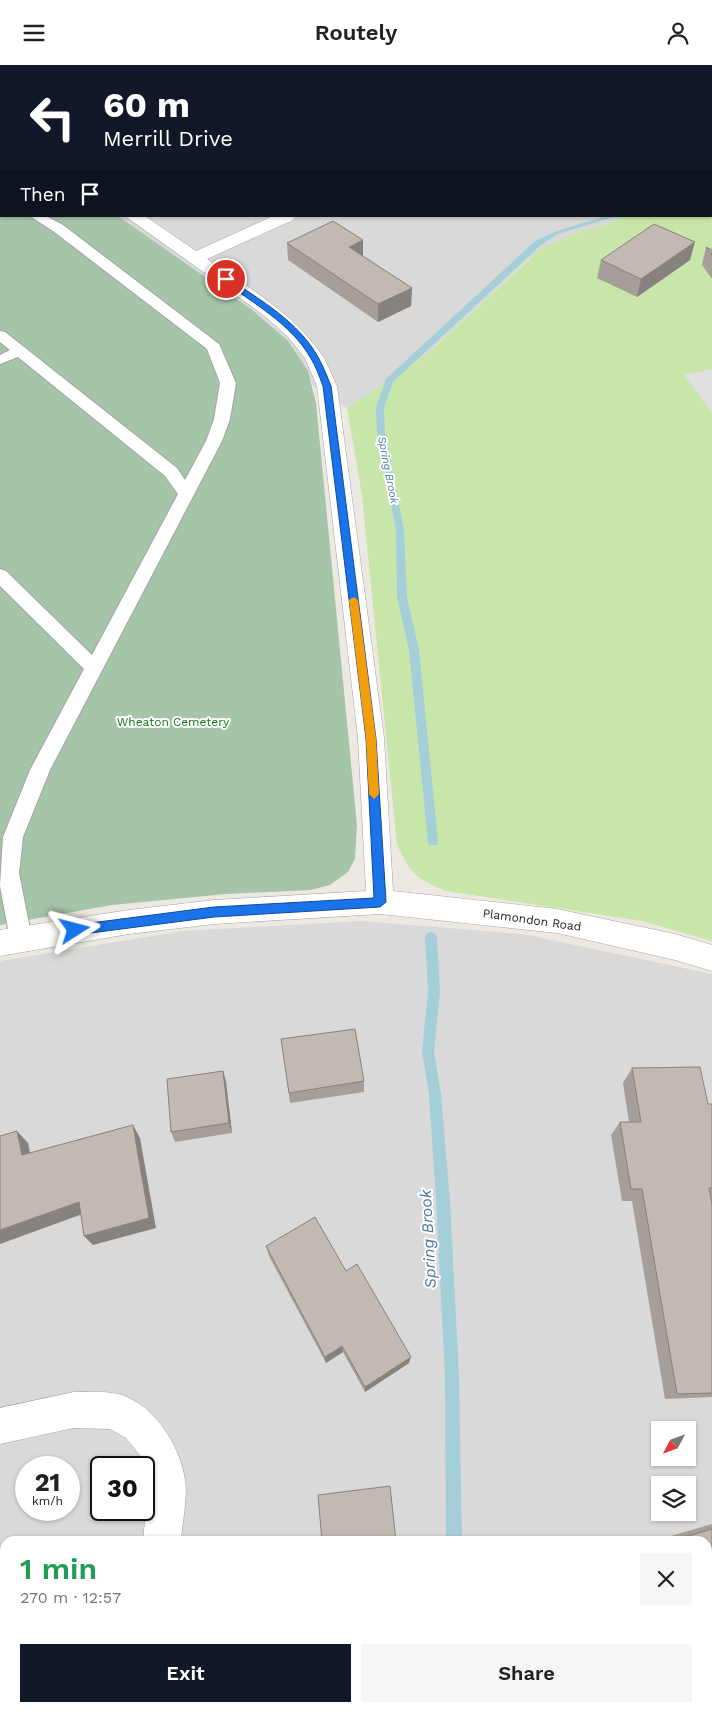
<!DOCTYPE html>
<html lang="en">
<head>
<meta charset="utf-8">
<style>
	:root { --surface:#fff; --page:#f6f6f6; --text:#222; --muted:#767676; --accent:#111827 }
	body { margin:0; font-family:"Work Sans",sans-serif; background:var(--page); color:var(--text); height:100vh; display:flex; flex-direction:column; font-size:19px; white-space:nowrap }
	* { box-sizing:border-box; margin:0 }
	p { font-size:16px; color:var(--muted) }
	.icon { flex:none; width:28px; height:28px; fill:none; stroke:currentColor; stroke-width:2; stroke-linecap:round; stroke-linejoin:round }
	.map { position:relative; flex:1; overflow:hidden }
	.details { position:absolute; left:0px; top:1471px; width:712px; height:176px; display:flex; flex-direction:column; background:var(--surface); border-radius:15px 15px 0 0; box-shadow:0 1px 4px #0004 }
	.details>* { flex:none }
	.top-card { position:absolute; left:0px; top:0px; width:712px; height:152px; box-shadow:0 1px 4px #0004; background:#111827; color:#fff; overflow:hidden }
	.needle { width:32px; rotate:229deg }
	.buttons { position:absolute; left:651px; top:1356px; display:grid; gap:10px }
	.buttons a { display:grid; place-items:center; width:45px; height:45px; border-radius:0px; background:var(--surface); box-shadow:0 1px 4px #0004; font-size:25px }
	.speed { position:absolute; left:15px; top:1391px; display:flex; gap:10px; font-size:25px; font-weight:700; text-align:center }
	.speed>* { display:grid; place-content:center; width:65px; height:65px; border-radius:50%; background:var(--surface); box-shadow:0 1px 4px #0004; line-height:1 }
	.speed small { font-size:12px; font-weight:400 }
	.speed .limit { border:2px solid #111; border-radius:8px; background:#fff; color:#111 }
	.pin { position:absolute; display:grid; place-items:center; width:42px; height:42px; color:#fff; margin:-21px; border:2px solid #fff; border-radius:50%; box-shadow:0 1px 5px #0007 }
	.me { position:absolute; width:55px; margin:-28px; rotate:81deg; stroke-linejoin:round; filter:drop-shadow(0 0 4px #0008) }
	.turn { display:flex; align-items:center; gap:18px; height:105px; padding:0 20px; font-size:22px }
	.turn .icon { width:65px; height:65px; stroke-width:2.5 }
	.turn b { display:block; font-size:35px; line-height:42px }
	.then { display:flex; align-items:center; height:48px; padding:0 20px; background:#0003; gap:10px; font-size:19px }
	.round { display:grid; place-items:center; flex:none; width:52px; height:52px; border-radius:0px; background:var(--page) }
	.head { display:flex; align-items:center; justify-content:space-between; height:85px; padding:0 20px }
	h1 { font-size:30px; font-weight:600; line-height:38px; color:#1e9e55 }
	.primary-button { display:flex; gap:10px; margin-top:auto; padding:10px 20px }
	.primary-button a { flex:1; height:58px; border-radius:0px; background:var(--accent); color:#fff; font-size:20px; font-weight:600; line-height:58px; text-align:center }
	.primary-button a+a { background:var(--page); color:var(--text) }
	header { display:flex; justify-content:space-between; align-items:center; height:65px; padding:0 20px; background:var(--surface); font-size:22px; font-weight:600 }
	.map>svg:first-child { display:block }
	.residential { fill:#dad9d9; fill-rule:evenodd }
	.grass { fill:#c9e6aa }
	.cemetery { fill:#a5c5a9 }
	.parking { fill:#e0e0e0 }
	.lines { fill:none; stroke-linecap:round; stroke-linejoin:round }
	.stream { fill:#a4cfd9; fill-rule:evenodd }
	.service-casing { stroke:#a3a3a3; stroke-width:2 }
	.minor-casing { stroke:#a3a3a3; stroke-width:1 }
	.service { fill:#fff; fill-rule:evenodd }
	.minor { fill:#fff; fill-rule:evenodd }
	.wall { fill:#a69f99 }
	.shaded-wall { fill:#87827d }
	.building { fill:#c1b9b2; stroke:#87827d }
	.route { fill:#1a73e8; stroke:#114b97 }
	.slow { fill:#f59e0b }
	.labels { text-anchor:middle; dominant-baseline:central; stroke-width:4; stroke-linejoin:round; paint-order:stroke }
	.far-water-label { font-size:11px; font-style:italic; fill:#4b78a0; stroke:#fff }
	.park-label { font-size:12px; fill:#107416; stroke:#fff }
	.street-label { font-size:12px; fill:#1c1c1c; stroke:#fff }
	.near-water-label { font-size:16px; font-style:italic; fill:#4b78a0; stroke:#fff }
</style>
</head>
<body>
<header><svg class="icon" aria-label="menu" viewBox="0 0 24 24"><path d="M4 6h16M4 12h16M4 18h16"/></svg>Routely<svg class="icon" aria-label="person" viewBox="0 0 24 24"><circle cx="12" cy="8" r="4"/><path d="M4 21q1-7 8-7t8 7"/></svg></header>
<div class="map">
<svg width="712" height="1647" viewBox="0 0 712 1647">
	<rect width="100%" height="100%" fill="#ede9e2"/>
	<!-- residential -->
	<g class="residential">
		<path d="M0,0H514L516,1H1V72Z"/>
		<path d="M118,151H622L608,159L578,167L529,194L427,289L347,343L313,321L308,306L251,244Z"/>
		<path d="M362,856L523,869L712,909V1647H0V896L183,866ZM660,1365H688V1392H660ZM26,1402H69V1445H26ZM101,1402H144V1445H101ZM660,1420H688V1448H660ZM5,1476H708V1642H5Z"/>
	</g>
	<!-- grass -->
	<path class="grass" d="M514,0H712V876L642,856L446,826C414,812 412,810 397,780L362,431L347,343L427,289L542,183L578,167L608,159L622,151H711V1Z"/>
	<!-- cemetery -->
	<path class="cemetery" d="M0,71L1,151H118L251,244L288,276L308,306L316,338L357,760L355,794L348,807L330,820L311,825L226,829L112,840L0,860Z"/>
	<!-- parking -->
	<path class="parking" d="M712,304V348L684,310Z"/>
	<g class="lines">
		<!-- stream -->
		<g class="stream">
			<path d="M501,0H508L509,1H502Z"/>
			<path d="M606,151H617L558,169L541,180L393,317L384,343L385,367L404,465L407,532L419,585L438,777L437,780H429L428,777L409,585L397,532L396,465L377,367L376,343L386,314L535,176L554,167Z"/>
			<path d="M431,867L435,868L437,872L440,926L434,986L441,1029L450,1136L459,1312L462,1476H446L445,1312L436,1136L429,1029L422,986L428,926L425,872L427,868Z"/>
			<rect x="449" y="1642" width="16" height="5"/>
		</g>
		<!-- service casing -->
		<g class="service-casing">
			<g id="service">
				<path d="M686,0H698L699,1H687Z"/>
				<rect x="711" y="23" width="1" height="7"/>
				<rect x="0" y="133" width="1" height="8"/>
				<path d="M30,151H46L63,160L219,279L236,318L230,354L222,376L50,705L23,772L19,808L32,874L29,881L21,884L13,881L10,874L0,821L3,772L30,705L84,604L0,521V504L6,506L92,590L178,429L165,411L18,292L0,299V290L10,285L0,277V266L5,267L177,403L185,415L206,376L214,354L220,318L207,284L53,166Z"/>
			</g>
		</g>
		<!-- minor casing -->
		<g class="minor-casing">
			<g id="minor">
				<path d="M0,56L1,57V67L0,66Z"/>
				<path d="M125,151H145L196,186L273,151H295L293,155L207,194C248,222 293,248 322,290C328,299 332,311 337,321L384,673L393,826L557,844L675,869L712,880V906L675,895L557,868L380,849L214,859L129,869L0,891V865L129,845L214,835L366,826L358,673L317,321L305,293L288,272L265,251Z"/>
				<path d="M74,1327C87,1327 100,1326 113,1328C151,1334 180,1379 185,1415C188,1432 182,1458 181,1476H143L149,1415L143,1394L126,1373L110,1364L74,1363L0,1379V1343Z"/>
				<rect x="127" y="1642" width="40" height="5"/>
			</g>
		</g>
		<!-- service -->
		<use href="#service" class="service"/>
		<!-- minor -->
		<use href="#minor" class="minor"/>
	</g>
	<!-- wall -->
	<g class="wall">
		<path d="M287,178L363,192L412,223L411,241L378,257L288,195Z"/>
		<path d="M706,182L712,185V214L702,200Z"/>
		<path d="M601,195H690L637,232L597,213Z"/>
		<path d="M281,974L364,1016V1027L290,1038Z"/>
		<path d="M632,1003L708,1039H712V1134H711L712,1139V1332L665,1334L632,1136H622L611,1070L620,1057H629L623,1018Z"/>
		<path d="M223,1006L226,1017L232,1068L175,1077L171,1067Z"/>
		<path d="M266,1181L346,1206L409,1298L365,1327L343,1287L326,1298L269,1191Z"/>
		<path d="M712,1459V1610L710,1609L708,1601V1476H665L664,1473Z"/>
		<path d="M47,1642H53V1647H31Z"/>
	</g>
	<!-- shaded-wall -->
	<g class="shaded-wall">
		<path d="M363,175V192L349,182Z"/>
		<path d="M695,177L690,195L637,232L641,214Z"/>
		<path d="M412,223L411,241L378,257V239Z"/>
		<path d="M223,1006L226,1017L232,1068L229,1058Z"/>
		<path d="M133,1060L140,1073L156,1163L93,1180L84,1171Z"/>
		<path d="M17,1066L28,1078L33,1102L22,1090Z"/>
		<path d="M79,1137L88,1147L0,1179V1165Z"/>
		<path d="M342,1281L343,1287L326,1298L325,1292Z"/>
		<path d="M411,1292L409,1298L365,1327V1322Z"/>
		<path d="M50,1642H53V1647H43Z"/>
	</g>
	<!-- building -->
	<g class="building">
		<path d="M333,156L363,175L349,182L412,223L378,239L287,178Z"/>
		<path d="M654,159L695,177L641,214L601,195Z"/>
		<path d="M706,182L712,185V190Z"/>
		<path d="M355,964L364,1016L289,1028L281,974Z"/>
		<path d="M700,1002L708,1039H712V1123H709L712,1139V1328L677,1329L642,1124H631L620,1057H641L632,1003Z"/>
		<path d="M223,1006L229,1058L171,1067L167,1014Z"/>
		<path d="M133,1060L149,1153L84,1171L79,1137L0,1165V1071L17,1066L22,1090Z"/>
		<path d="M315,1152L346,1206L357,1199L411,1292L365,1322L342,1281L325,1292L266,1181Z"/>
		<path d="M390,1421L396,1476H322L318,1430Z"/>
		<path d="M712,1464V1575L708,1561V1476H678V1474Z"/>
	</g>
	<!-- route -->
	<path class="route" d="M223,213H228C260,235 299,257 318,292C323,301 327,311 331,321L376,674L386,837L380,842L214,852L75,870L69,865L75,860L214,842L374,833L366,674L323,321C319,311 316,301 310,292C291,259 253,238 223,216Z"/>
	<!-- slow -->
	<path class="slow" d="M354,532L358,535L376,674L379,729L374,734L369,729L366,674L349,535Z"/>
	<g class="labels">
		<!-- far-water labels -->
		<g class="far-water-label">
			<text transform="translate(388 405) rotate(79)">Spring Brook</text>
		</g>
		<!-- park labels -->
		<g class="park-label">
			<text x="173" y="657">Wheaton Cemetery</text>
		</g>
		<!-- street labels -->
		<g class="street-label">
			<text transform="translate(532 855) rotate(8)">Plamondon Road</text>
		</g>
		<!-- near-water labels -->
		<g class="near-water-label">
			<text transform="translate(428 1174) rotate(-93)">Spring Brook</text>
		</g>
	</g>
</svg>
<div class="buttons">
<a><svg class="needle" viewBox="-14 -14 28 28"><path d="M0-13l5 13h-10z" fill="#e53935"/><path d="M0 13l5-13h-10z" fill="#767676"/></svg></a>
<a><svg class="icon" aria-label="layers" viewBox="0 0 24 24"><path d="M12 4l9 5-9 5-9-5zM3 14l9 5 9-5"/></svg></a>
</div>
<div class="speed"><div>21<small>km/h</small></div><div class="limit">30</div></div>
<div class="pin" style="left:226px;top:214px;background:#d93025"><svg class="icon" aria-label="arrive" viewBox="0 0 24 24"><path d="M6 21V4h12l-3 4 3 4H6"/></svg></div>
<svg class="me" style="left:75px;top:865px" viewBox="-20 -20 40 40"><path d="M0-17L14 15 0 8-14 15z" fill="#1a73e8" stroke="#fff" stroke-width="4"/></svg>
<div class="top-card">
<div class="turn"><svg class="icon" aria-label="left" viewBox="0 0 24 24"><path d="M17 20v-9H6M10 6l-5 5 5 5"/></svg><div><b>60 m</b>Merrill Drive</div></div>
<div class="then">Then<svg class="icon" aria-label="arrive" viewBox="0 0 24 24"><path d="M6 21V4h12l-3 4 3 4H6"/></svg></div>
</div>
<section class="details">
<div class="head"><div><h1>1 min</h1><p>270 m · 12:57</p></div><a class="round"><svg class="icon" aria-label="close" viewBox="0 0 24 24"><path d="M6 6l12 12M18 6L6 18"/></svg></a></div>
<div class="primary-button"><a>Exit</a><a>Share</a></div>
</section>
</div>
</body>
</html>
